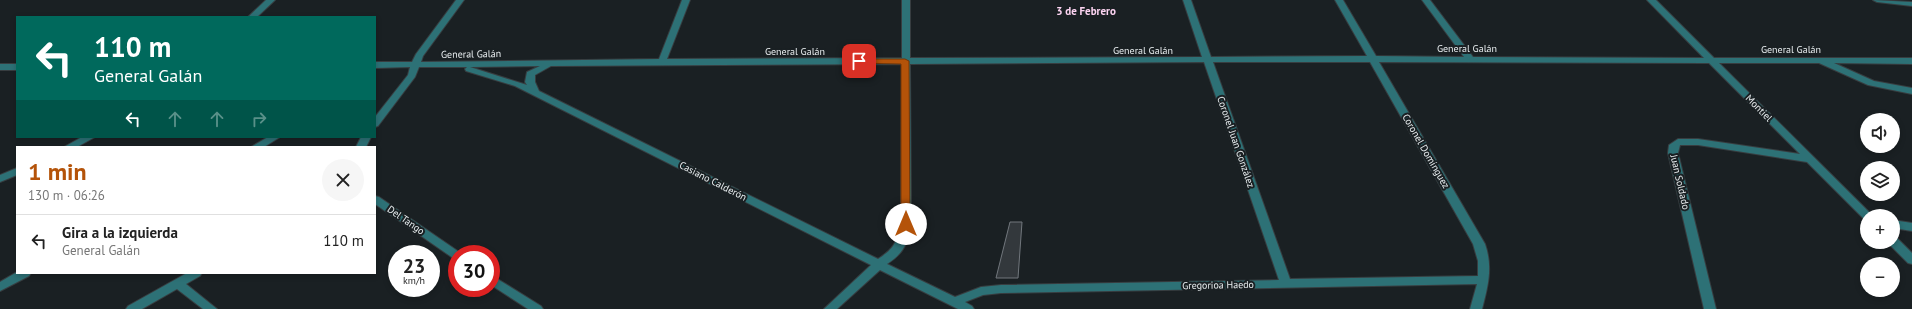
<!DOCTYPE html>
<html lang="es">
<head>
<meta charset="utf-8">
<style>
	:root { --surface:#fff; --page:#f6f6f6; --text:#222; --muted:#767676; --line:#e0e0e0; --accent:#b45309 }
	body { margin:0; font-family:"PT Sans",sans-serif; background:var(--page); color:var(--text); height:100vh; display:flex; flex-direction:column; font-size:15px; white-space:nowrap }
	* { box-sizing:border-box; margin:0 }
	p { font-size:13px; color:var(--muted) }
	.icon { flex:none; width:22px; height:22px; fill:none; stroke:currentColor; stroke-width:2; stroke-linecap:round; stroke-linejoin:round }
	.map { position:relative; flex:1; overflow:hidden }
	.side { position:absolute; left:16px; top:146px; width:360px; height:128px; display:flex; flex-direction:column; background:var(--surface); border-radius:0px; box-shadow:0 2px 6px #0003 }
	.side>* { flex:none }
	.hud { position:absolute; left:16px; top:16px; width:360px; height:122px; border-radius:0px; box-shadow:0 2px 6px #0003; background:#00695c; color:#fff; overflow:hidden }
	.fabs { position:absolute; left:1860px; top:113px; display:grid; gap:8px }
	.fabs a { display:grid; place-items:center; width:40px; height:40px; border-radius:50%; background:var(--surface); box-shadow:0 2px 6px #0003; font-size:20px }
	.speed { position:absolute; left:388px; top:245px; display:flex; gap:8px; font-size:20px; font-weight:700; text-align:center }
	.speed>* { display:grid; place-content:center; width:52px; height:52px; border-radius:50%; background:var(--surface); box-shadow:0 2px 6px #0003; line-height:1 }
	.speed small { font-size:10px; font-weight:400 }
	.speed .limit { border:6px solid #d22; background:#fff; color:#111 }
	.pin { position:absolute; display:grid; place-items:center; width:34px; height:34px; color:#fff; margin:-17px; border-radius:8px; box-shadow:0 2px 6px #0006 }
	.me { position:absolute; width:44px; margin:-22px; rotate:0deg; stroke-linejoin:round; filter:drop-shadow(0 0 3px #0008) }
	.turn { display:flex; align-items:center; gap:14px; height:84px; padding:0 12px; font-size:18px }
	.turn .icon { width:52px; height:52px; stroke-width:2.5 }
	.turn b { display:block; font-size:28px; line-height:34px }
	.lanes { display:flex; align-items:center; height:38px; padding:0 12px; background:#0003; justify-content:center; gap:20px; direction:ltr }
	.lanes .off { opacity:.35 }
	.round { display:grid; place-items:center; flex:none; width:42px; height:42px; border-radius:21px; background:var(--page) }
	.head { display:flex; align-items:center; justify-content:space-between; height:68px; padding:0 12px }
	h1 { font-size:24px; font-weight:600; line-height:30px; color:var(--accent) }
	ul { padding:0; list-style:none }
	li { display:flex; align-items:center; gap:12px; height:52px; padding:0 12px; border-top:1px solid var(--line) }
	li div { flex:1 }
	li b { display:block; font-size:15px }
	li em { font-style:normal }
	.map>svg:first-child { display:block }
	.building { fill:#33383c; stroke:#72777d }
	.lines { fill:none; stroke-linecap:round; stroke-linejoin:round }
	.minor-casing { stroke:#373d40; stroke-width:2 }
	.minor { fill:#2d7176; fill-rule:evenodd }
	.route { fill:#b45309; stroke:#753606 }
	.labels { text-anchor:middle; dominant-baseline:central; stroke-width:4; stroke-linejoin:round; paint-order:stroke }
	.street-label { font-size:10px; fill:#e9eef0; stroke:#1a2023 }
	.neighbourhood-label { font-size:11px; font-weight:bold; fill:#fdd4f2; stroke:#1a2023 }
</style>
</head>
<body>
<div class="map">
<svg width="1912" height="309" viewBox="0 0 1912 309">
	<rect width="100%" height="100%" fill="#1a2023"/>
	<!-- building -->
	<path class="building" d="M1010,222H1022L1018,278H996Z"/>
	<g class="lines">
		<!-- minor casing -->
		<g class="minor-casing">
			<g id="minor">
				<path d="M266,0H275L257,17H248Z"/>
				<path d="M456,0H464L423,56L421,62L659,59L682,0H690L667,59L902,58V0H910V58L1202,57L1183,0H1191L1211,57L1367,56L1335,0H1343L1376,56L1464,57L1422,0H1430L1473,57L1704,58L1647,0H1656L1714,58H1912V64L1834,63L1874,81L1912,88V94L1868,85L1819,63H1719L1873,216H1867V219H1864L1807,162L1698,145H1680L1678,153L1716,309H1704L1668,153L1669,145L1678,139H1698L1800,154L1709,63L1379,62L1485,244C1493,267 1488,286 1482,309H1470L1477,284L1001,293L983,295L965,302L972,306L974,309H958L880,270L837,309H824L871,265L515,86L466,71L465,69L467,67H419L415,77L378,126L375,127V117L408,75L410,67L375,68V62H412L416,54ZM1204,62L1279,280L1001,285L981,287L955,297L887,264C905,252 907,244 911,224L910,64ZM1213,62H1370L1473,244L1478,261V276L1290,279ZM902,64L901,224C896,243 895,248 878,259L539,91L535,82V75L551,66ZM540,66L527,72L525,82L527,85L470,67Z"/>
				<path d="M1873,0L1912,2V6L1877,2Z"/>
				<rect x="0" y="64" width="17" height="6"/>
				<path d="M82,137H95L77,147H64Z"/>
				<path d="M268,137H280L264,147H251Z"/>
				<path d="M361,137H371L366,147H356Z"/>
				<path d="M17,168V175L0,182V175Z"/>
				<path d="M375,196L379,197L462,254H457V259L453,258L375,204Z"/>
				<path d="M1893,220L1912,223V231L1893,228Z"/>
				<path d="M1893,237L1897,238L1912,253V264L1908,263L1889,244L1888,242H1893Z"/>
				<path d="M17,272L31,273L29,276L0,291V282Z"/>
				<path d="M187,273H202L200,276L186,284L217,309H203L177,289L142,309H126L128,306Z"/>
				<path d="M491,275L541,306L543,309H528L491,285Z"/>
			</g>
		</g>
		<!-- minor -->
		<use href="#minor" class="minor"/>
	</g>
	<!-- route -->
	<path class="route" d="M859,59H905L909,61L910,224L909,226H902L901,224V64L856,63V60Z"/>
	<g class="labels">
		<!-- street labels -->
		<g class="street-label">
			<text x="1467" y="48">General Galán</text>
			<text x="1791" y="49">General Galán</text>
			<text x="1143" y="50">General Galán</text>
			<text x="795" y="51">General Galán</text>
			<text transform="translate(471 54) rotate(-1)">General Galán</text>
			<text transform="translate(1759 108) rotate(45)">Montiel</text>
			<text transform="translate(1236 142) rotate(71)">Coronel Juan González</text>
			<text transform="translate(1426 151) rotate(60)">Coronel Domínguez</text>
			<text transform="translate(713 181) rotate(27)">Casiano Calderón</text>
			<text transform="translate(1680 182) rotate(77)">Juan Soldado</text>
			<text transform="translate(406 220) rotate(35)">Del Tango</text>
			<text transform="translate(1218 285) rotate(-1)">Gregorioa Haedo</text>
		</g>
		<!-- neighbourhood labels -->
		<g class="neighbourhood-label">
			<text x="1086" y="11">3 de Febrero</text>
		</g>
	</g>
</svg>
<div class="fabs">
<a><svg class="icon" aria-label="sound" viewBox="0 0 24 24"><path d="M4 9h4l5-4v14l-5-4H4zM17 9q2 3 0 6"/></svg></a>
<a><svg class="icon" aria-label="layers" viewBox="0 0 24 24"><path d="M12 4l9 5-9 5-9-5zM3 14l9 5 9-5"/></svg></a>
<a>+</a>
<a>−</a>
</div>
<div class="speed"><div>23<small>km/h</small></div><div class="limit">30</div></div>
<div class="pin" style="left:859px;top:61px;background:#d93025"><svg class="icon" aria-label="arrive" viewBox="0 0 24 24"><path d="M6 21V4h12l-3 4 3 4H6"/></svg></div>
<svg class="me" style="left:906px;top:224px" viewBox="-20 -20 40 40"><circle r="19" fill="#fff"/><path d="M0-13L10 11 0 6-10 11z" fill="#b45309"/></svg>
<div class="hud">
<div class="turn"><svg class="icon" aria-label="left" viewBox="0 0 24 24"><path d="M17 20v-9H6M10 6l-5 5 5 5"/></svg><div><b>110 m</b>General Galán</div></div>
<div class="lanes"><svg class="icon" aria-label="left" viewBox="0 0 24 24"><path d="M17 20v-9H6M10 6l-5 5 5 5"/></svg><svg class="icon off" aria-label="ahead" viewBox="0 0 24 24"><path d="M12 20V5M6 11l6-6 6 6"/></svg><svg class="icon off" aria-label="ahead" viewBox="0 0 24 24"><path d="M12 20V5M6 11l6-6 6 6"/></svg><svg class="icon off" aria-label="right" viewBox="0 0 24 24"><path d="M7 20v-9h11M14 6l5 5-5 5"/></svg></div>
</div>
<section class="side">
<div class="head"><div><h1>1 min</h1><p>130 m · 06:26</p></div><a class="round"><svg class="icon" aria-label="close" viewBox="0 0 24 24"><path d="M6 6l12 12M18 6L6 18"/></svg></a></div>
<ul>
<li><svg class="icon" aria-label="left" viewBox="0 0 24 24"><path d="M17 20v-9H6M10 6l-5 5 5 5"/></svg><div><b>Gira a la izquierda</b><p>General Galán</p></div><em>110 m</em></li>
</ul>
</section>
</div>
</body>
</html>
